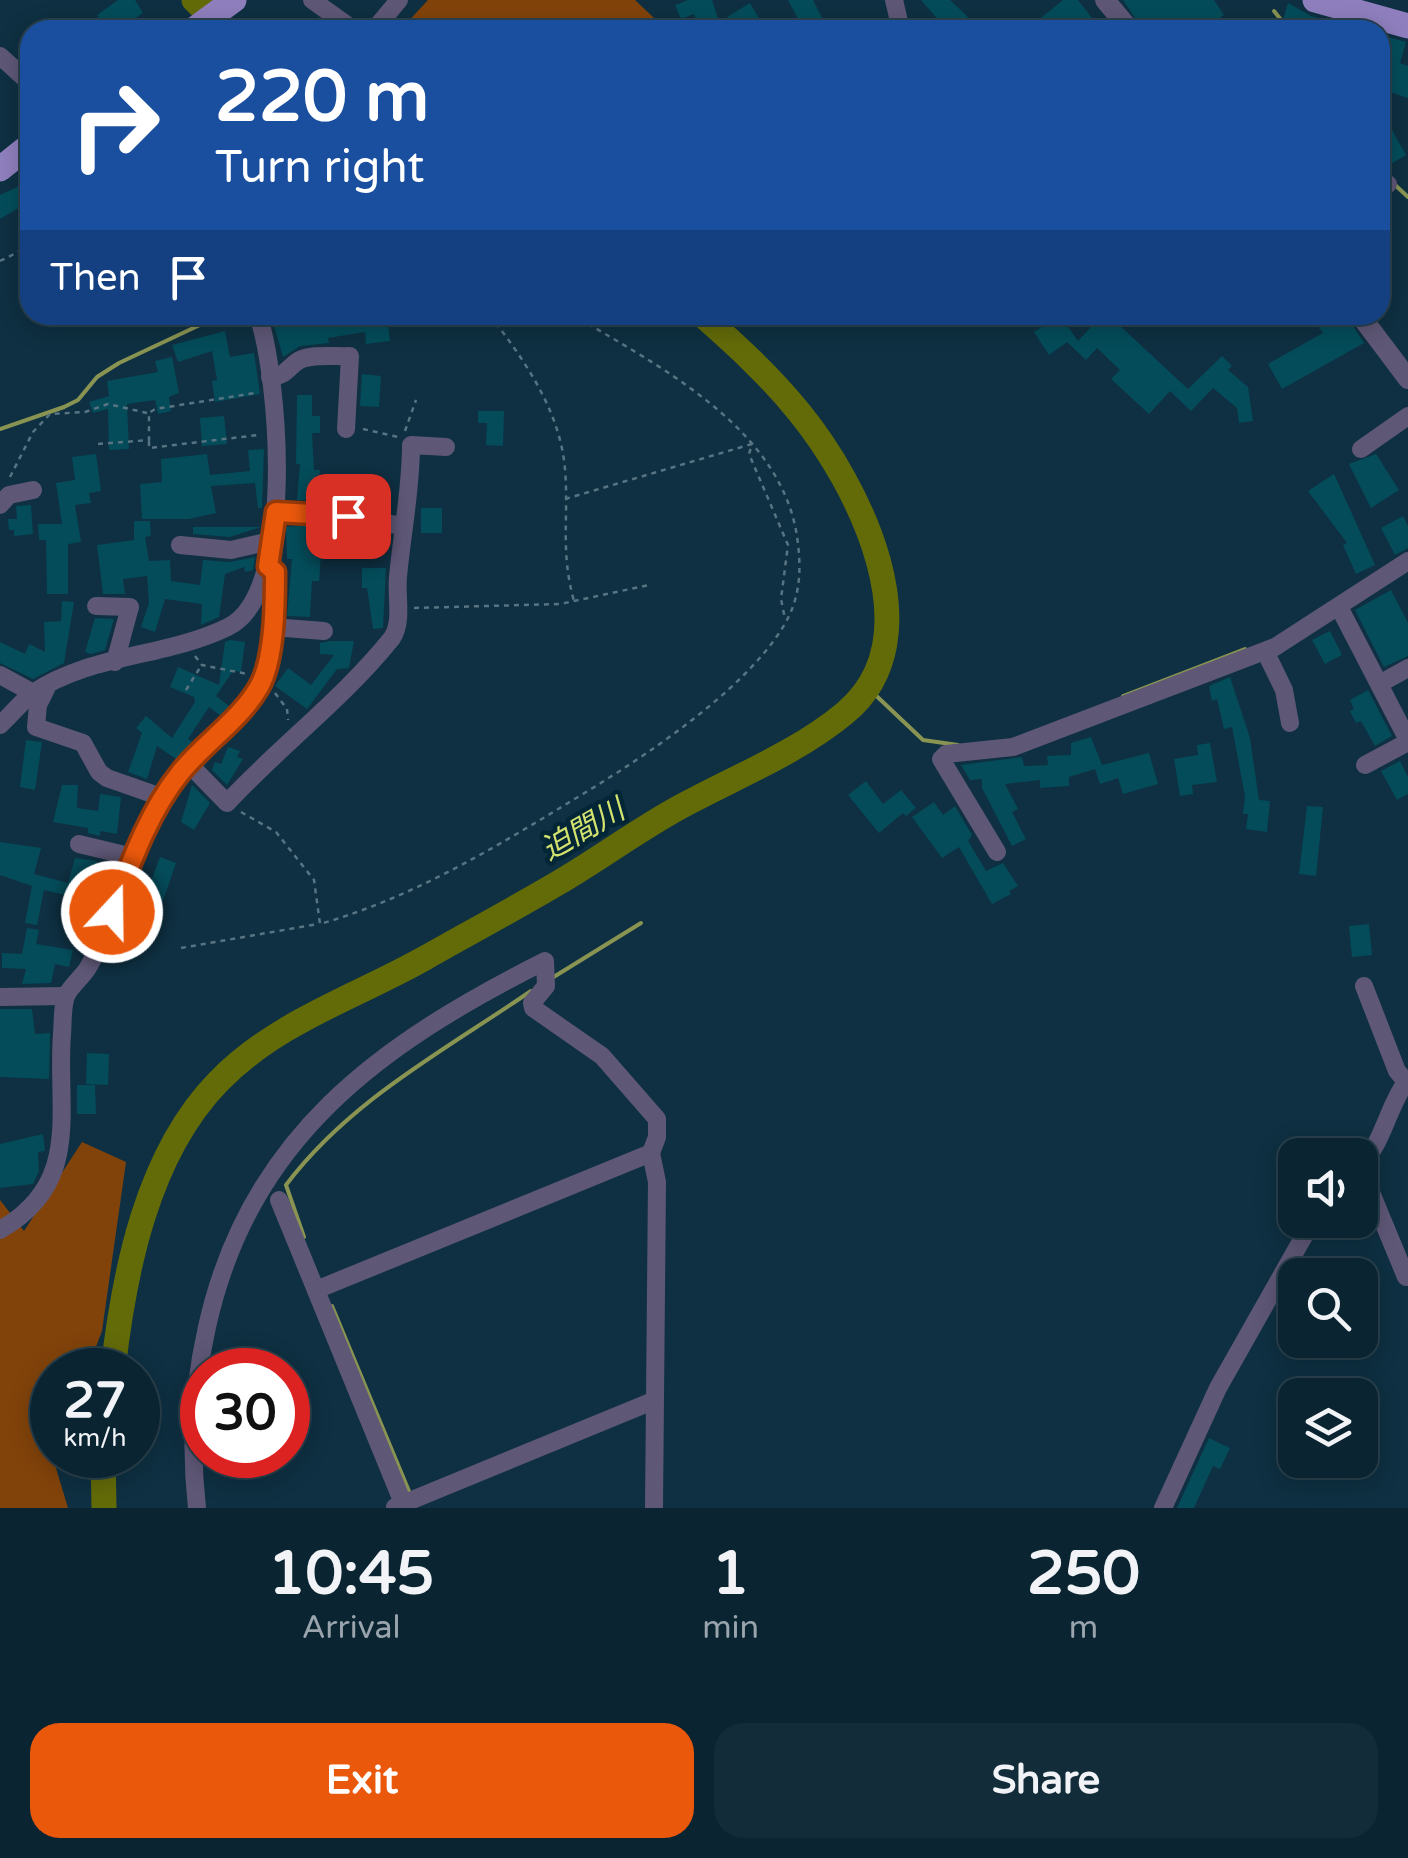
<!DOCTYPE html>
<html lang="en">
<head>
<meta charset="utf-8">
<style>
	:root { --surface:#0a2432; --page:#132c3a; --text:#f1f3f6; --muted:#99a4ac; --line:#2a414d; --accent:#ea580c }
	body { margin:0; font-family:"Varela Round","Noto Sans JP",sans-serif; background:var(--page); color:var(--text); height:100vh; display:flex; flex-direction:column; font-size:38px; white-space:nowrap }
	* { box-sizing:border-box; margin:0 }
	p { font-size:32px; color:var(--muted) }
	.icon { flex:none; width:55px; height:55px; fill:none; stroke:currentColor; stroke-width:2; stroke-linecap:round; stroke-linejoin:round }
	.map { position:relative; height:1508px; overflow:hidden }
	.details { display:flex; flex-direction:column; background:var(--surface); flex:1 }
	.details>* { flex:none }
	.top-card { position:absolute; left:20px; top:20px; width:1370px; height:305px; border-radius:30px; box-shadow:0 5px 25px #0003,0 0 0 2px var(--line); background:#1a4fa0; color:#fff; overflow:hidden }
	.tools { position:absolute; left:1278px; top:1138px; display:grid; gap:20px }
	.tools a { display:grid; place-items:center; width:100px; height:100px; border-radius:20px; background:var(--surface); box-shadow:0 5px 25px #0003,0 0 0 2px var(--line); font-size:50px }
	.speed { position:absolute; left:30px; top:1348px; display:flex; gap:20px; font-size:50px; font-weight:700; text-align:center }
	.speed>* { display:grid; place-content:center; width:130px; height:130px; border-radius:50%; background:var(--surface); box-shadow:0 5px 25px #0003,0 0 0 2px var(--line); line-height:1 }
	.speed small { font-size:25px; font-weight:400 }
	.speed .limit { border:15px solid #d22; background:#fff; color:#111 }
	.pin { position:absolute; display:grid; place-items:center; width:85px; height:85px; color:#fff; margin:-42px; border-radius:20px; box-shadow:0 5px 15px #0006 }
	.me { position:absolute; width:110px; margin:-55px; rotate:21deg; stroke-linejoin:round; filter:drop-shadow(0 0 8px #0008) }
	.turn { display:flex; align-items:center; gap:35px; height:210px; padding:0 30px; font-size:45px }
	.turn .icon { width:130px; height:130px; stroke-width:2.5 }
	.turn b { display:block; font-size:70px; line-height:85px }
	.then { display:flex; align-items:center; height:95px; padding:0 30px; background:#0003; gap:20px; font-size:38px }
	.eta { display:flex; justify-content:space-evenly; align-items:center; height:170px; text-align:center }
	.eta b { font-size:60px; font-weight:800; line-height:70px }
	.button { display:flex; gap:20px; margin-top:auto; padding:20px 30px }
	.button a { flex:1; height:115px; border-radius:30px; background:var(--accent); color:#fff; font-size:40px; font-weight:800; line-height:115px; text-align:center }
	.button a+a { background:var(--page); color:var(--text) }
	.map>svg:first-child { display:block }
	.green { fill:#82430a }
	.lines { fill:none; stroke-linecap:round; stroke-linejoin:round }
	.stream { stroke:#8a9452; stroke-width:4 }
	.river { stroke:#636b09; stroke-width:25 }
	.building { fill:#044c5a }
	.path { stroke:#587483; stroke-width:2.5; stroke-dasharray:5 5; stroke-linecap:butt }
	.minor { stroke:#5e5776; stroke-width:18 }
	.tertiary { stroke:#5e5776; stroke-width:20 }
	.primary { stroke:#8f7fbe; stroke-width:25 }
	.route-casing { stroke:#983908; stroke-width:25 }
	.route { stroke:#ea580c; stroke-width:18 }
	.labels { text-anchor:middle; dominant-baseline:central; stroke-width:9; stroke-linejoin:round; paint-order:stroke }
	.water-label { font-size:30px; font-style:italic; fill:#d4e26e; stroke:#032637 }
</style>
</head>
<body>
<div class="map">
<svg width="1408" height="1508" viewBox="0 0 1408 1508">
	<rect width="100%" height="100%" fill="#0e3042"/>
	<!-- green -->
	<g class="green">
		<path d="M428,0H635L654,18L631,30H442L432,22L424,30L404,26Z"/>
		<path d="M82,1142L126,1162L102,1331L87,1370H52V1455L68,1508H0V1200L24,1231Z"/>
	</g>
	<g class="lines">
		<!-- stream -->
		<g class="stream">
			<path d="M1274,11L1289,30"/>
			<path d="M1380,164L1387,178"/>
			<path d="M1394,184L1408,197"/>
			<path d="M0,429L64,407L78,400L97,377L119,363L221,315"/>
			<path d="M867,687L923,740L958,745"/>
			<path d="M1123,696L1245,649"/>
			<path d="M552,978L641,923"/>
			<path d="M304,1237L286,1185C350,1100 445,1050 531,991"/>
			<path d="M332,1306L411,1496"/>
		</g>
		<!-- river -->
		<g class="river">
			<path d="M194,0L224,30"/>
			<path d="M113,1370C124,1272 147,1155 218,1082C276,1022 354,998 425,958C469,933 514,909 558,883C599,859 638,830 680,807C735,777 797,753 845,713C937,637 857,483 799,412C770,376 736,345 702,315"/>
			<path d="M103,1455L104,1508"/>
		</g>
	</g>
	<!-- building -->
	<g class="building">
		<path d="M118,0H135L143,13L128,23L132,30H106L97,15Z"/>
		<path d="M688,0H712L718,19L699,26L694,14L681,19L675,5Z"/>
		<path d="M788,0H813L824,22L822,30H804Z"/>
		<path d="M921,0H950L967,16L974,30H950L944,18L940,22Z"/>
		<path d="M1063,0H1078L1101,30H1026Z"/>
		<path d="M1123,0H1214L1224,15L1201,30L1199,25L1191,30H1143Z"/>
		<path d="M750,3L766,30H734L727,17Z"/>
		<path d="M1288,3L1311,16L1362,30H1305L1282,23Z"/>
		<path d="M1380,35L1406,42L1400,63L1408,66V98L1380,89Z"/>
		<path d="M1388,123L1406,155L1389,165L1380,147V127Z"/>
		<path d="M30,181V201L0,219V195Z"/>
		<path d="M283,315H387L390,341L366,344L365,332L328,338L329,343L300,346L283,357L272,318Z"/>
		<path d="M1060,315L1078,341L1102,315H1126L1118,324L1188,389L1222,356L1232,366L1228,370L1248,387L1253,421L1239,423L1237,408L1213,388L1191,411L1170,391L1149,414L1111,379L1120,370L1097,348L1086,360L1067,342L1049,355L1034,332Z"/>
		<path d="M1310,315H1346L1364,343L1282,389L1268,364L1323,333Z"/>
		<path d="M225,331L230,357L254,353L260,394L215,402L212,381L217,380L212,351L178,362L172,345Z"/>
		<path d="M172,357L179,393L169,397L171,411L158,414L155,400L127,404L129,449L109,450L108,409L93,413L89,402L109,396L107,381L158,372L155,361Z"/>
		<path d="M362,374L381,376L379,407L360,406Z"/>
		<path d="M297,395H312V416H320V433H312L314,470H320L317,497L312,496V500H297L300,464H296Z"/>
		<path d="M478,411H504L503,446L486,445L487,423H478Z"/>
		<path d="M224,416L227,444L202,446L200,418Z"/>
		<path d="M264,449L262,508H258L255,483L211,486L216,513L189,519H142L140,484L162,482L161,459L207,454L210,475L250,471L248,450Z"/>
		<path d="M96,454L101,491L89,493L91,503L75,505L81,542L68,544V594H47L46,540H39L38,524H62L56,483L75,480L72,457Z"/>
		<path d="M1376,454L1399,490L1371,508L1349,464Z"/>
		<path d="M1334,474L1375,565L1356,574L1343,545L1347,543L1308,491Z"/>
		<path d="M31,505L33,534L14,536V530H9L8,519H17L16,506Z"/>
		<rect x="421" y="508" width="21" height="25"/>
		<path d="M1403,516L1408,526V548L1395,555L1381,528Z"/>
		<path d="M134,521H150L151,536L145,537L149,561L170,560L171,581L200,585L203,560L230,562L255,557L253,570L245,572L244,567L225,574L219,617L201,625L202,604L165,599L155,632L141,627L149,603L147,576L123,579L125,594H103L97,545L134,540Z"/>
		<path d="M313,525L333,527V555H321L319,581H312L310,617L287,616L292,559H287L286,527Z"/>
		<path d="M193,527H261L230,537L193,534Z"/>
		<path d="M362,568H386L383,628L373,629L367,588H362Z"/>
		<path d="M1391,590L1408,623V656L1384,667L1355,610Z"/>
		<path d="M62,601L74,602L64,663L33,679L0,663V642L25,654L29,644L45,652L44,622L61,621Z"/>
		<path d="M95,618L114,619L105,650L91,654L85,652Z"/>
		<path d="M1330,631L1342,655L1325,664L1312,640Z"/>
		<path d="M230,640L245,642L241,672L233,671L216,696L229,706L221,716L209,707L188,739L194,743L176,759L157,746L147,779L128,772L142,733L136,728L146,716L172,738L195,702L194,697L170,687L178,667L219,685L225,642Z"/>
		<path d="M331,641H354L349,668L337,669L307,709L275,686L288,668L311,685L334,655L320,654V643Z"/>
		<path d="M1230,677L1250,738L1259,800L1270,801L1267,832L1246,829L1248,814H1243L1245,796L1232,727L1224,729L1217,699L1212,701L1209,686Z"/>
		<path d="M1368,690L1392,736L1375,746L1361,721L1356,723L1350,711L1354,709L1350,700Z"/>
		<path d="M1091,737L1102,765L1149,753L1158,784L1123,794L1118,778L1100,784L1095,769L1069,777V786L1040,788V780L1005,784L1018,809L1012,812L1026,839L1012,846L982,788V779L970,780L961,765L1022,757L1024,766L1048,765L1047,756L1071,755V743Z"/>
		<path d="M26,740L42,742L35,790L20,787Z"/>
		<path d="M1210,743L1217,782L1192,785L1193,794L1180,796L1174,759L1198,755L1197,745Z"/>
		<path d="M228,747L240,751L237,757L243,759L227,785L212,770L215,762L221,764Z"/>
		<path d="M1400,761L1408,777V794L1397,800L1381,771Z"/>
		<path d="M866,781L883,804L901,790L916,808L906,816L903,813L879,833L848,795Z"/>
		<path d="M62,785H78L77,808L98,811L100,794L121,797L117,834L100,831V836L88,833V828L53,822Z"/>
		<path d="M192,785L210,803L194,830L181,822Z"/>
		<path d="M934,802L943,815L955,806L972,835L968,841L986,871L1003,863L1018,886L1009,891L1011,894L992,904L959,847L942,858L912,817Z"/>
		<path d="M1307,806L1323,807L1316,876L1299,874Z"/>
		<path d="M0,842L41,848L34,874L68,883L75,858L97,861L93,886L110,889L104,904L44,890L37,925L25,923L32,886L0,875Z"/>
		<path d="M160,857L176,863L163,901L146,895Z"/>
		<path d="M1369,924L1372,955L1352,957L1349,926Z"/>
		<path d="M27,928L39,930L36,944L73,950L69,967L55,964L51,983L22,984L26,969L2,968V953L22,954Z"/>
		<path d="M0,1009H32L35,1034L50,1033L49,1079L0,1077Z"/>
		<path d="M87,1053L109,1054L108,1085L86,1084Z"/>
		<path d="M77,1085H95L96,1114H77Z"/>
		<path d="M43,1134L45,1151L38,1152L39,1171L33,1184L0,1188V1144Z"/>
		<path d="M1209,1438L1230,1448L1220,1469L1213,1466L1194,1508H1177Z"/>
	</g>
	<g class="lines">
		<!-- path -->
		<g class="path">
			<path d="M0,261L30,246"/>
			<path d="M490,315C524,360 560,410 565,469C569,517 560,551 574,601"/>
			<path d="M363,429L398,437"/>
			<path d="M405,431L416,400"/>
			<path d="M149,441V448L258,435"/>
			<path d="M98,444L149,440V413L155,409L255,393"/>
			<path d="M10,477L33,432L50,414L85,412L108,404L147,413"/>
			<path d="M565,499L752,444L749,454L788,545L781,599L785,619"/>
			<path d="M414,608L560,604L649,585"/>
			<path d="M195,656L202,665L247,674"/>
			<path d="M186,690L201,666"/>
			<path d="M275,693L287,709L288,720"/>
			<path d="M241,812L276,832L314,880L320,924C421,895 507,840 596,786C657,748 755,682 788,618C800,594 801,570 798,544C786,430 660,367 573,315"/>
			<path d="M181,948L318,924"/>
		</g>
		<!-- minor -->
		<g class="minor">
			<path d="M312,0L354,30"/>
			<path d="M894,0L901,30"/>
			<path d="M374,30L399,0"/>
			<path d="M834,30L840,27H900"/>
			<path d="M0,56L30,83"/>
			<path d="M1380,189L1388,184"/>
			<path d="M270,377C286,376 286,369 298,361C311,353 336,357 350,356L346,429"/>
			<path d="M1361,449L1408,416"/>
			<path d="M0,505L9,495L33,490"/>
			<path d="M276,513L316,512L403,526"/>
			<path d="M180,545L231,550L274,540"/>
			<path d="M96,606L130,607L115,662"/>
			<path d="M1339,607L1408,740"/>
			<path d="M272,627L324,631"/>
			<path d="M1265,651L1284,690L1290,723"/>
			<path d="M0,675L33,693"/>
			<path d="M1381,683L1408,668"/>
			<path d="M46,689L38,705L36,727L83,743L99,772L107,778L164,798"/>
			<path d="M0,725C11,715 21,702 33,693C90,654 167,657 228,627C297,594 279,377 258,315"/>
			<path d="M189,764L227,803C280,746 343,699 392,638C403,621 396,598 398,577C402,533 411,490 411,445L446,447"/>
			<path d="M1365,765L1408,742"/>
			<path d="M79,844L133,857"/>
			<path d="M997,852L941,759L946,754L1013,747L1275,647L1408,561"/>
			<path d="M1364,986L1397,1071L1408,1084"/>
			<path d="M0,997L66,996"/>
			<path d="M1360,1166L1406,1277"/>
			<path d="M1360,1166C1385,1140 1387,1107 1408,1079"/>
			<path d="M279,1200L405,1508"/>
			<path d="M0,1230C83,1183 56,1111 62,1034C63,1023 62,1007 66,996C71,985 83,977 89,966C120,911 133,848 167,793C192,753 239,726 260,684C276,653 275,606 275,572L268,566"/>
			<path d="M316,1290L651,1153"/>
			<path d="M395,1507L653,1401"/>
			<path d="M197,1508C190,1446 193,1388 207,1327C249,1137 380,1044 545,961L546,986L532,1003L533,1008L602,1056L657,1119V1137L651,1153L657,1182L654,1508"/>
			<path d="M1163,1508L1218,1388L1313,1220"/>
		</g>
		<!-- tertiary -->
		<g class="tertiary">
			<path d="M1105,0L1130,30"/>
			<path d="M1360,315L1408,379"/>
		</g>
		<!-- primary -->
		<g class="primary">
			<path d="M1315,0L1408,26"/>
			<path d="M193,30L234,0"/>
			<path d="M0,169L30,145"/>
		</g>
	</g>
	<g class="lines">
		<!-- route casing -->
		<g class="route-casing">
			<path id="route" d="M112,912C130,865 148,813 180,773C204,743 240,720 259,687C275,659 275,603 275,572L268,566L276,512L348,516"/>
		</g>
		<!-- route -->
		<use href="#route" class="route"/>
	</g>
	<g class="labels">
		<!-- water labels -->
		<g class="water-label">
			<text transform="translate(583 830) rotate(-30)">迫間川</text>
		</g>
	</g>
</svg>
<div class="tools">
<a><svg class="icon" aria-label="sound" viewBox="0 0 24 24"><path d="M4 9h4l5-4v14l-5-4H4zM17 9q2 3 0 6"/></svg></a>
<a><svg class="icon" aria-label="search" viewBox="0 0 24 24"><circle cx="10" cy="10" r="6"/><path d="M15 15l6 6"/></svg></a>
<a><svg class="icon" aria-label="layers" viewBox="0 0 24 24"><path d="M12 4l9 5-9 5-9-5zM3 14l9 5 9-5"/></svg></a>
</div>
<div class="speed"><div>27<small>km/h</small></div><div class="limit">30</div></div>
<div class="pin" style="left:348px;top:516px;background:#d93025"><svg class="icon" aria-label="arrive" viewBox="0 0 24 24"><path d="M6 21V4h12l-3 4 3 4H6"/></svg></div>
<svg class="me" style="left:112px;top:912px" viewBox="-20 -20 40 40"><circle r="17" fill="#ea580c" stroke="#fff" stroke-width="3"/><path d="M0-11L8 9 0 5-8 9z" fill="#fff"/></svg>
<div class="top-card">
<div class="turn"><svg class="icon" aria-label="right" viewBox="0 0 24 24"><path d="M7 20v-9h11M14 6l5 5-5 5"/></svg><div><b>220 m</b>Turn right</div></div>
<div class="then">Then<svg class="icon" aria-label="arrive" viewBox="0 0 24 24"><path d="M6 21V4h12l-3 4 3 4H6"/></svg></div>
</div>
</div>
<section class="details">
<div class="eta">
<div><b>10:45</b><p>Arrival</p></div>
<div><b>1</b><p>min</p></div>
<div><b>250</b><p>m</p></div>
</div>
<div class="button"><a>Exit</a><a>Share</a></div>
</section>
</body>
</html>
